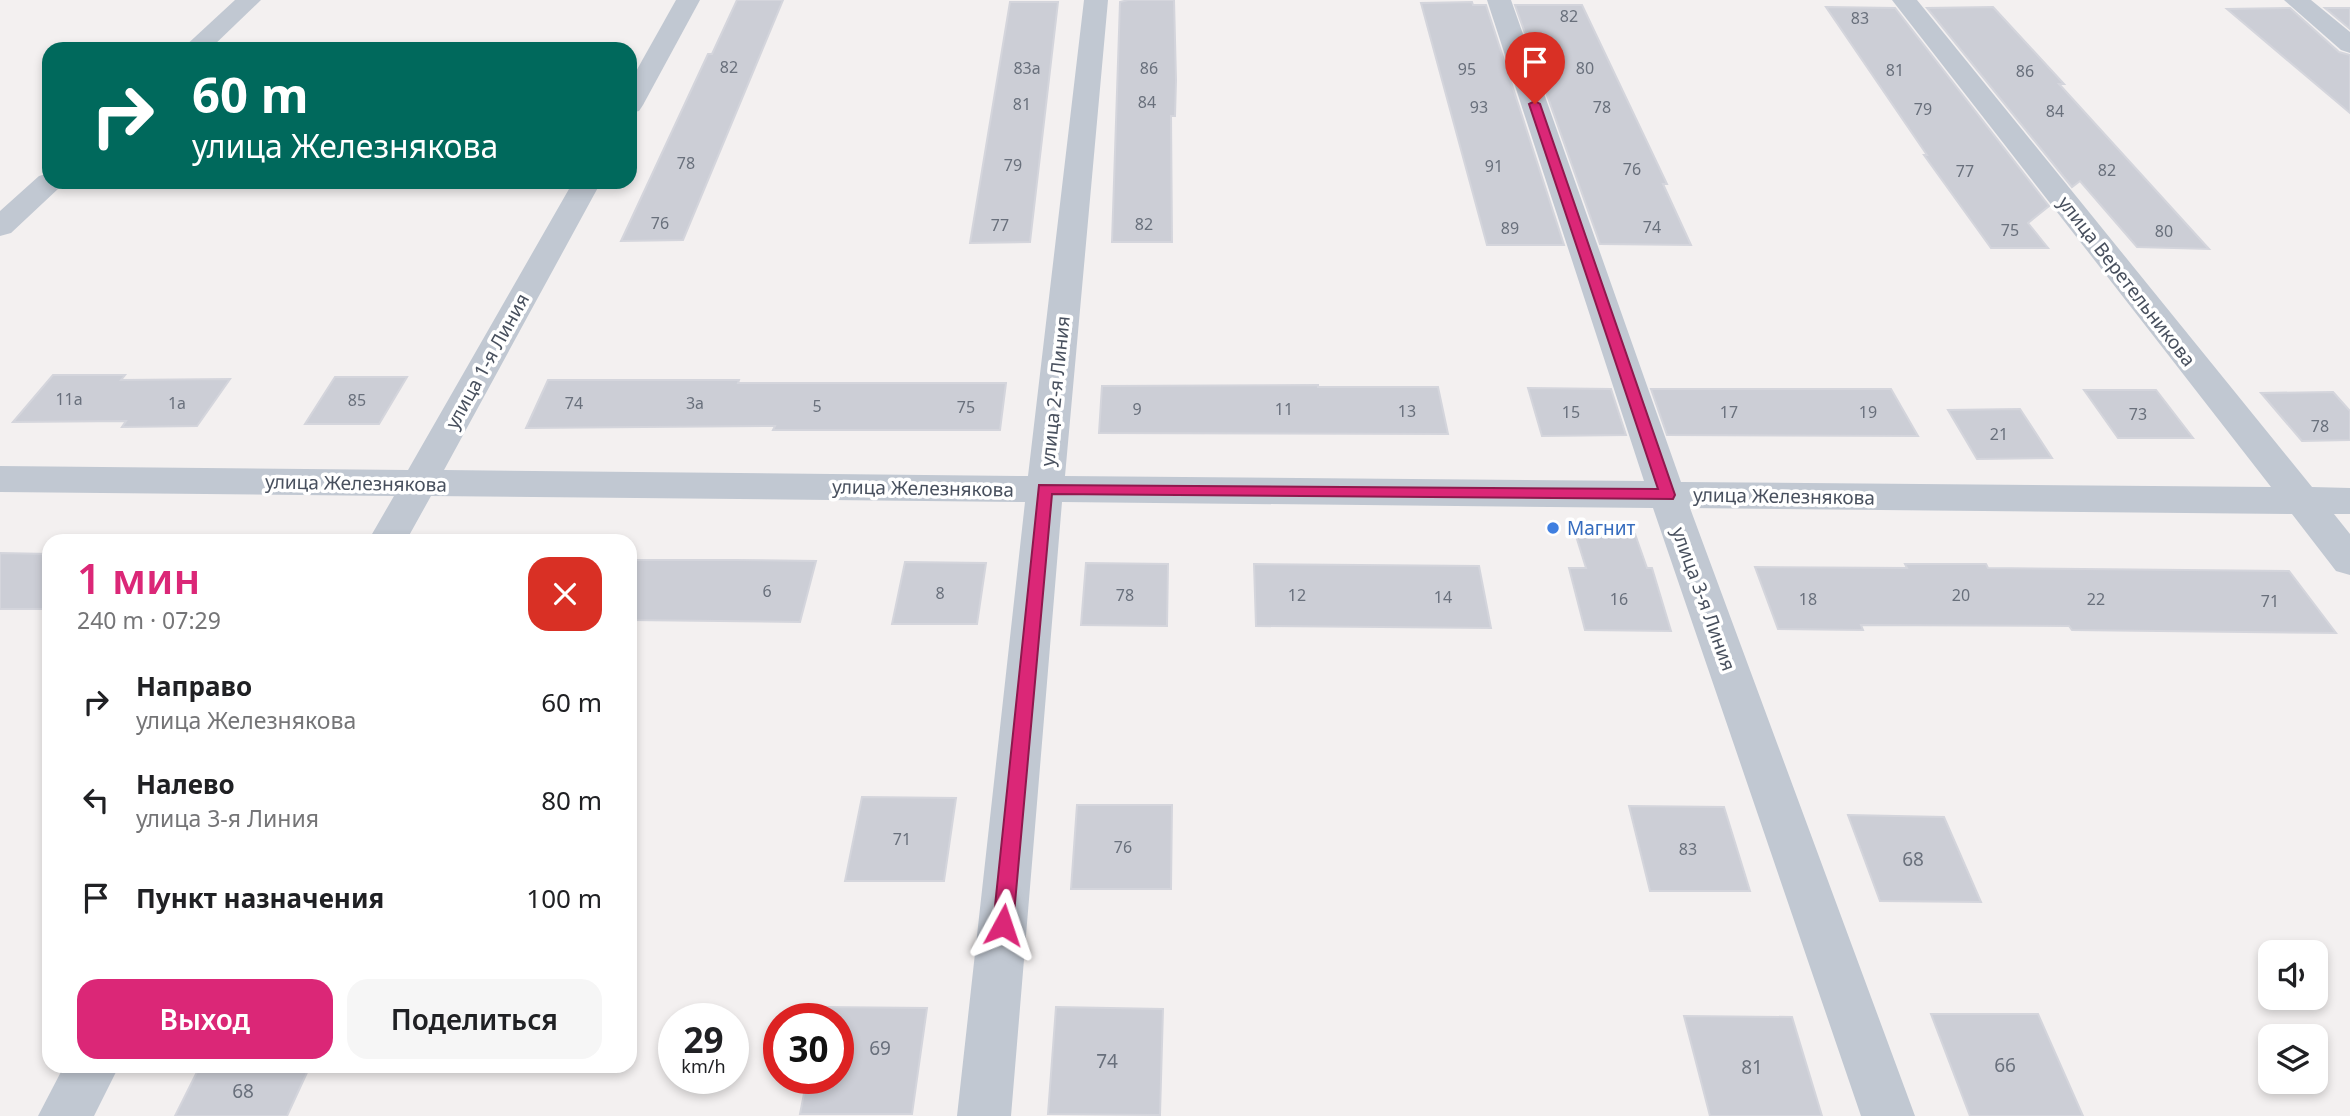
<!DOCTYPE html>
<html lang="ru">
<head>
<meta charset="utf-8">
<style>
	:root { --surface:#fff; --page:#f6f6f6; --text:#202124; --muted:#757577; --accent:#db2777 }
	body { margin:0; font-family:"Noto Sans",sans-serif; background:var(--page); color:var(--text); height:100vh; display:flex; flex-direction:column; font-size:26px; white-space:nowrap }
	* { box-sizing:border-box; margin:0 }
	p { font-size:23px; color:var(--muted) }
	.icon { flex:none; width:38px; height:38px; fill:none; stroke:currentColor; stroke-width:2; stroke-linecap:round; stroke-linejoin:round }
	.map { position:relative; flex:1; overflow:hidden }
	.details { position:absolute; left:42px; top:534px; width:595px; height:539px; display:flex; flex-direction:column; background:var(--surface); border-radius:21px; box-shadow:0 4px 10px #0003 }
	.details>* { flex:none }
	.banner { position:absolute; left:42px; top:42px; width:595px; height:147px; border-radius:21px; box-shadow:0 4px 10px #0003; background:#00695c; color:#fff; overflow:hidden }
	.buttons { position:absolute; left:2258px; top:940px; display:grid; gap:14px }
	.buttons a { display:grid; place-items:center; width:70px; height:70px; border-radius:14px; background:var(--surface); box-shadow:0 4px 10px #0003; font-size:35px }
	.speed { position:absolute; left:658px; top:1003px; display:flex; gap:14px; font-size:35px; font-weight:700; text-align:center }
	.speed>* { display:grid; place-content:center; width:91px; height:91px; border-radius:50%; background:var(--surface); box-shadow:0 4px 10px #0003; line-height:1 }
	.speed small { font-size:18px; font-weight:400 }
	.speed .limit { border:10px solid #d22; background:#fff; color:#111 }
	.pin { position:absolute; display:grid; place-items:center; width:60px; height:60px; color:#fff; margin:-72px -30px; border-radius:50% 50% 50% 0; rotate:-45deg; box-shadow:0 0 7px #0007 }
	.pin .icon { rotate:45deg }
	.me { position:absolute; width:77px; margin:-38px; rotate:5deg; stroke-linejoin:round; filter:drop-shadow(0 0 5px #0008) }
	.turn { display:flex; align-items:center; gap:24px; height:147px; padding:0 35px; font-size:32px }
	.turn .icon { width:91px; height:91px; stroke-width:2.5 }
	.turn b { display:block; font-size:49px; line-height:60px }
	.round { display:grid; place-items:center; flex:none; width:74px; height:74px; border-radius:21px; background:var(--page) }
	.head { display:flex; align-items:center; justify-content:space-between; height:119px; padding:0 35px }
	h1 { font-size:42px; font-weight:600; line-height:52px; color:var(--accent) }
	.button { display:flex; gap:14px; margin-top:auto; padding:14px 35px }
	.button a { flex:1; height:80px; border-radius:21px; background:var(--accent); color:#fff; font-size:28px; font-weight:600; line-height:80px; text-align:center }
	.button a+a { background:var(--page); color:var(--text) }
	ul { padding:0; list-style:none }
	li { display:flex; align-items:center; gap:21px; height:98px; padding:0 35px }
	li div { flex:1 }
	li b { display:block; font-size:26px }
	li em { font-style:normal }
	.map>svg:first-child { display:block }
	.building { fill:#ccced6; stroke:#d4d5dc; stroke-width:2 }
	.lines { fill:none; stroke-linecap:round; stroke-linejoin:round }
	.minor { fill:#c1c8d2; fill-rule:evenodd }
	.route { fill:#db2777; stroke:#8e194d; stroke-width:2 }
	.shop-dot { fill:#3f7fe0; stroke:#fff; stroke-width:2.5 }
	.labels { text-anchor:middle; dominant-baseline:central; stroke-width:7; stroke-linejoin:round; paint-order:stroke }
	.number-label { font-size:16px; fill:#69707c }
	.street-label { font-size:19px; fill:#48505e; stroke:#fff }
	.shop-label { font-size:19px; fill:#366cbe; stroke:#fff; text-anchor:start }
	.near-number-label { font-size:19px; fill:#69707c }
</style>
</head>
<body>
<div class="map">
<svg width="2350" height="1116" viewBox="0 0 2350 1116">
	<rect width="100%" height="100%" fill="#f3f0f0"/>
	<!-- building -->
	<g class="building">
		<path d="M737,0H783L683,240L621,241L708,54H712Z"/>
		<path d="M1128,0H1174L1176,80L1175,116H1171L1172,242H1112L1120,2Z"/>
		<path d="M1010,2H1058L1030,242L970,243Z"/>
		<path d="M1472,2L1473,5H1486L1564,245H1487L1421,3Z"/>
		<path d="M1515,5H1582L1667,184H1663L1691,245L1600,244Z"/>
		<path d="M1826,7L1895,8L2049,206L2028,223L2048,248H1991L1924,155H1927Z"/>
		<path d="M1993,7L2064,84H2059L2209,249L2137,247L2080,181L2072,187L1927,8Z"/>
		<path d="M2290,8L2339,52L2350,55V113L2227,9Z"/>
		<path d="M2325,8H2350V29Z"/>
		<path d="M53,375H125L121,380L230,379L197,426L122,427L126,421L13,422Z"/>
		<path d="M335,377H407L379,424H305Z"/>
		<path d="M548,380H739L738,383H1006L1000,430H773L775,426L526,428Z"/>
		<path d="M1318,385V387H1438L1448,434L1099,433L1102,386Z"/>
		<path d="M1528,388L1611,389L1626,435L1542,436Z"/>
		<path d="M1651,389H1891L1918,436L1667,435Z"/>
		<path d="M2084,390H2156L2193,438H2118Z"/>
		<path d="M2333,392L2350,411V440L2302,441L2261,393Z"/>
		<path d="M2020,409L2052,458L1977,459L1948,410Z"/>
		<path d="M1635,534L1647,568H1652L1671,631L1585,630L1569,568H1586L1576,536Z"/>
		<path d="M0,553L49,554V609H0Z"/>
		<path d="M630,560H735L816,561L800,622L630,620Z"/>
		<path d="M905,562L986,563L977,624H892Z"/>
		<path d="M1086,563L1168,564L1167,626L1081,625Z"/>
		<path d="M1254,564L1479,566L1491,628L1256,626Z"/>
		<path d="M1905,564H1986L1988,568L2289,571L2336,633L2072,630L2069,626L1861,625L1863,630L1778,629L1755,567L1907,568Z"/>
		<path d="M862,797L956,798L944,881H845Z"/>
		<path d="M1077,805H1172L1171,889H1071Z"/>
		<path d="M1629,806L1724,807L1750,891H1650Z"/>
		<path d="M1848,815L1944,817L1981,902L1880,901Z"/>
		<path d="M821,1007L927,1008L912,1114H800L807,1078H838V1018H818Z"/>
		<path d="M1056,1007L1163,1009L1160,1115L1048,1114Z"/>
		<path d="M1931,1014H2038L2083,1116H1970Z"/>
		<path d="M1684,1016L1792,1017L1822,1116H1710Z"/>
		<path d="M200,1066H310L287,1116H175Z"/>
	</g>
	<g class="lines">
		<!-- minor -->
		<g class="minor">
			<path d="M235,0H261L210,49H182Z"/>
			<path d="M676,0H700L643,105L639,111L630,113V82Z"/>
			<path d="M1084,0H1108L1065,476L1644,481L1487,0H1511L1681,482L2271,487L1892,0H1917L2312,487L2350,488V514H2334L2350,534V575L2336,571L2292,514L1690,508L1915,1116H1861L1653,508L1062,502L1011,1116H957L1025,502L431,496L406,541H368L394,496L0,492V466L408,470L573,182H601L444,470L1028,476Z"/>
			<path d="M2284,0H2311L2350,32V53L2341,50Z"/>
			<path d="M49,173V182H63L59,188L11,233L0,236V211L39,176Z"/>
			<path d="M64,1066H119L94,1116H38Z"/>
		</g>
	</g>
	<!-- route -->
	<path class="route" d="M1535,101L1540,104L1675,495L1673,499L1052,494L1013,925L1010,932L1003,934L996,932L993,925L1039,485L1658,489L1529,104Z"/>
	<!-- markers -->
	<circle class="shop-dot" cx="1553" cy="528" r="7"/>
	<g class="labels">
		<!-- number labels -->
		<g class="number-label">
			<text x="1569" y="16">82</text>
			<text x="1860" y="18">83</text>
			<text x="729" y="67">82</text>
			<text x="1027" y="68">83а</text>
			<text x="1149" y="68">86</text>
			<text x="1585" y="68">80</text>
			<text x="1467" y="69">95</text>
			<text x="1895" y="70">81</text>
			<text x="2025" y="71">86</text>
			<text x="1147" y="102">84</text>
			<text x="1022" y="104">81</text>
			<text x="1479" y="107">93</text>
			<text x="1602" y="107">78</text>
			<text x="1923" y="109">79</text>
			<text x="2055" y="111">84</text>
			<text x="686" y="163">78</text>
			<text x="1013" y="165">79</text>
			<text x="1494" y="166">91</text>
			<text x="1632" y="169">76</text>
			<text x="2107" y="170">82</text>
			<text x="1965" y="171">77</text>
			<text x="660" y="223">76</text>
			<text x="1144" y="224">82</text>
			<text x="1000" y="225">77</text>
			<text x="1652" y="227">74</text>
			<text x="1510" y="228">89</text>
			<text x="2010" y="230">75</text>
			<text x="2164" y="231">80</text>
			<text x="69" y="399">11а</text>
			<text x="357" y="400">85</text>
			<text x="177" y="403">1а</text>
			<text x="574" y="403">74</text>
			<text x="695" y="403">3а</text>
			<text x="817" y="406">5</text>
			<text x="966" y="407">75</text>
			<text x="1137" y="409">9</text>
			<text x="1284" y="409">11</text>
			<text x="1407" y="411">13</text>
			<text x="1571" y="412">15</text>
			<text x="1729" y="412">17</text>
			<text x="1868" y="412">19</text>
			<text x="2138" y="414">73</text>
			<text x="2320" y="426">78</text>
			<text x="1999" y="434">21</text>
			<text x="767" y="591">6</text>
			<text x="940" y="593">8</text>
			<text x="1125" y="595">78</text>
			<text x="1297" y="595">12</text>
			<text x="1961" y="595">20</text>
			<text x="1443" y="597">14</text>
			<text x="1619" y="599">16</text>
			<text x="1808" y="599">18</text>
			<text x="2096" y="599">22</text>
			<text x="2270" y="601">71</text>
			<text x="902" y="839">71</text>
			<text x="1123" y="847">76</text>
			<text x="1688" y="849">83</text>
		</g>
		<!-- street labels -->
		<g class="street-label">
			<text transform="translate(2127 281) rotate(52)">улица Веретельникова</text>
			<text transform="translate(487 361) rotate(-61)">улица 1-я Линия</text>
			<text transform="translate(1055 391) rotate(-84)">улица 2-я Линия</text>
			<text transform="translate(356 483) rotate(1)">улица Железнякова</text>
			<text transform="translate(923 488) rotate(1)">улица Железнякова</text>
			<text transform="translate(1784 496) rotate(1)">улица Железнякова</text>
			<text transform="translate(1704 599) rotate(70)">улица 3-я Линия</text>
		</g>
		<!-- shop labels -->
		<g class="shop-label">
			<text x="1567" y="528">Магнит</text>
		</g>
		<!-- near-number labels -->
		<g class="near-number-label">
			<text x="1913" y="859">68</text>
			<text x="880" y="1048">69</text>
			<text x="1107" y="1061">74</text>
			<text x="2005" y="1065">66</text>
			<text x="1752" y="1067">81</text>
			<text x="243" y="1091">68</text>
		</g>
	</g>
</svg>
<div class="buttons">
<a><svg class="icon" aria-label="sound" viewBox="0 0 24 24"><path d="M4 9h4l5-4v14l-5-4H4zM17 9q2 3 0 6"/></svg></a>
<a><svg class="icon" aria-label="layers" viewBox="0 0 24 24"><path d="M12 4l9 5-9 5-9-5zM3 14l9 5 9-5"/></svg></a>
</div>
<div class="speed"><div>29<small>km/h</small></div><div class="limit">30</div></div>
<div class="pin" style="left:1535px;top:104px;background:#d93025"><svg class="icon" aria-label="arrive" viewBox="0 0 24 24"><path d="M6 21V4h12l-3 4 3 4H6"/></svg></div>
<svg class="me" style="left:1003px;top:925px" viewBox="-20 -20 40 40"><path d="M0-17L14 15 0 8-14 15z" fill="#db2777" stroke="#fff" stroke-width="4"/></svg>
<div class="banner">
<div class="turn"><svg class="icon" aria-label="right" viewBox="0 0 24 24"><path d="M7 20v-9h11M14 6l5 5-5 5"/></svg><div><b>60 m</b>улица Железнякова</div></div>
</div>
<section class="details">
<div class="head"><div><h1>1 мин</h1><p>240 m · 07:29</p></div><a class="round" style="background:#d93025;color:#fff"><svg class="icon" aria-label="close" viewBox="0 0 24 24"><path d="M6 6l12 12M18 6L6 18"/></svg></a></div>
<ul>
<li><svg class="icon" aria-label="right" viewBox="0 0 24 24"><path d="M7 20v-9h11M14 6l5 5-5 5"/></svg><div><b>Направо</b><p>улица Железнякова</p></div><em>60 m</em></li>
<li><svg class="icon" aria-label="left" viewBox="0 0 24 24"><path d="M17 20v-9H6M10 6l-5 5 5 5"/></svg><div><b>Налево</b><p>улица 3-я Линия</p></div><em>80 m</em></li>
<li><svg class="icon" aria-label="arrive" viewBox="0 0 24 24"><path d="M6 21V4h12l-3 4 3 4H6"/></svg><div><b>Пункт назначения</b></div><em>100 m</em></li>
</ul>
<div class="button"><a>Выход</a><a>Поделиться</a></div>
</section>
</div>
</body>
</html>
